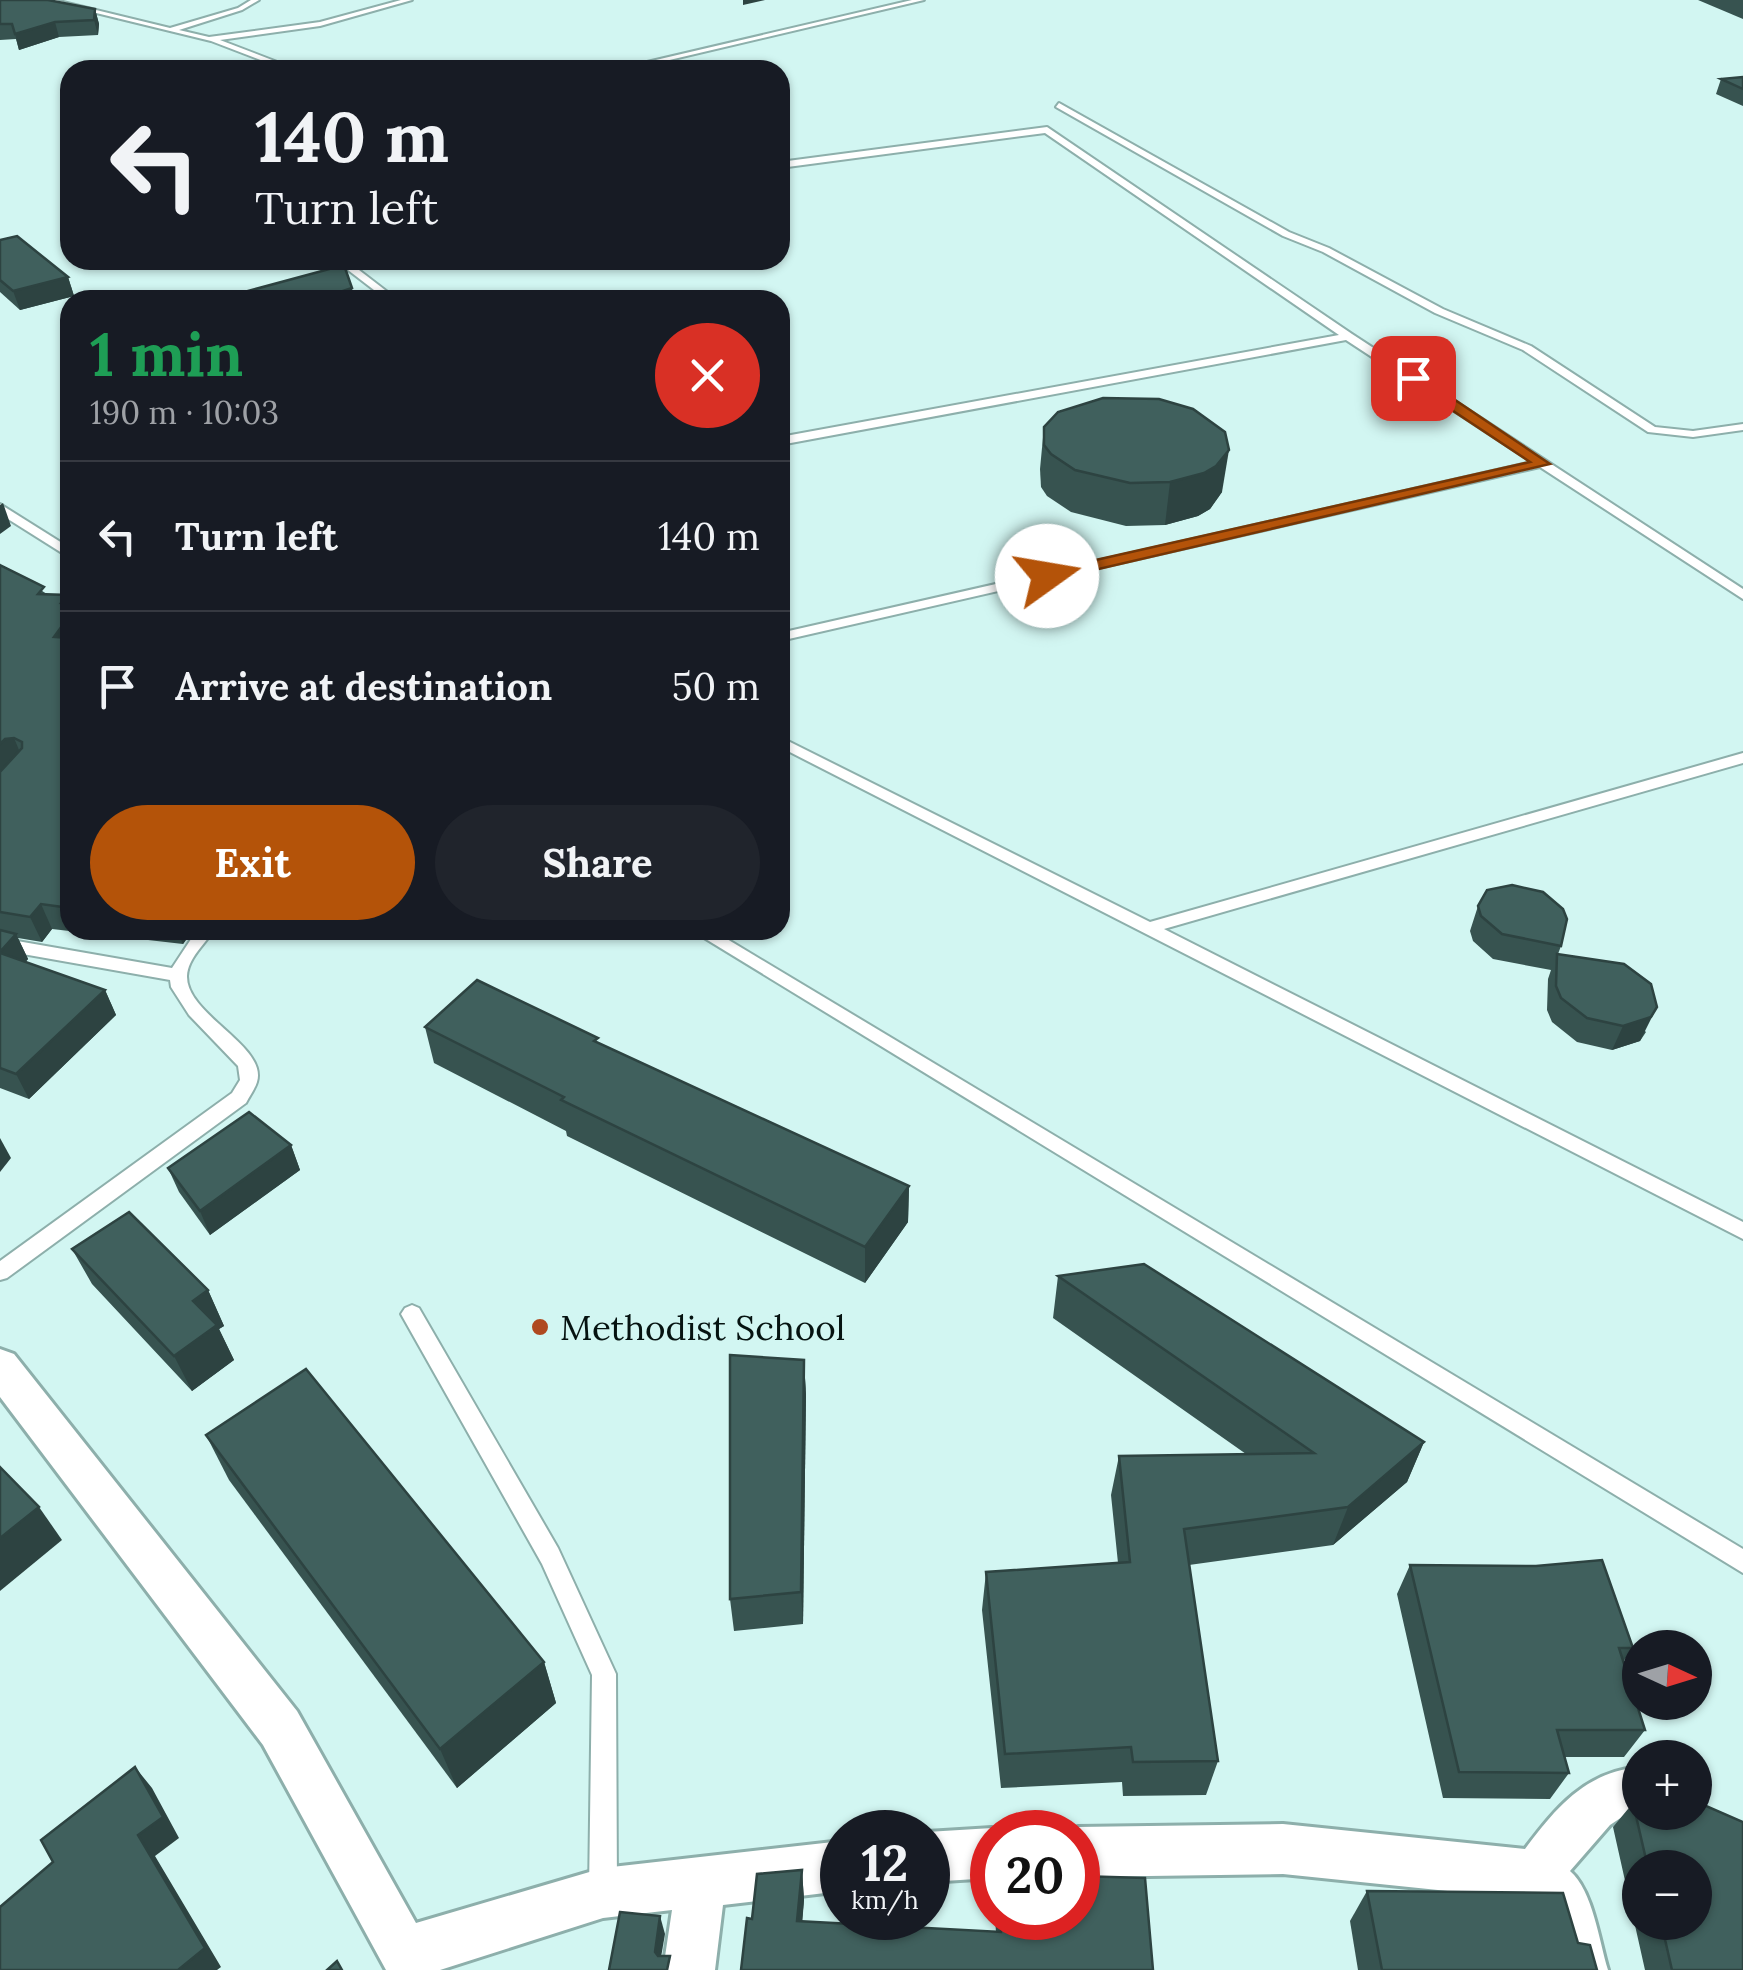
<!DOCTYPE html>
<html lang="en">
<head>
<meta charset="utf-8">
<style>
	:root { --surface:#171b24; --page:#20242c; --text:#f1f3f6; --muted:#9ea1a6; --line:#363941; --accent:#b45309 }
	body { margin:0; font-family:Lora,serif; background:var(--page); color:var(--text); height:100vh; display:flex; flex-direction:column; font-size:38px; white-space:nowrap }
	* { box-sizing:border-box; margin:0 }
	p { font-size:32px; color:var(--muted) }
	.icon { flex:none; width:55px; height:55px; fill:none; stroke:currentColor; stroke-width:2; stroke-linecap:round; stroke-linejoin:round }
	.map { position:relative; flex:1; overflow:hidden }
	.details { position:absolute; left:60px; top:290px; width:730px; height:650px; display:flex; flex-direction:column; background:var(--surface); border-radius:30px; box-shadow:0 2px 8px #0004 }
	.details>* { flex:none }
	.guide { position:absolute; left:60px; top:60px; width:730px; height:210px; border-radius:30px; box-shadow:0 2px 8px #0004; background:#171b24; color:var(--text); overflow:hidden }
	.needle { width:65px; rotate:94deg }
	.buttons { position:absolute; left:1622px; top:1630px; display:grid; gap:20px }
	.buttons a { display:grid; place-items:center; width:90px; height:90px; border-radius:50%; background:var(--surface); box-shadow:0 2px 8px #0004; font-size:50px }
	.speed { position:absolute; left:820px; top:1810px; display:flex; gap:20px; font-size:50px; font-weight:700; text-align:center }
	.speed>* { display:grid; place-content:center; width:130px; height:130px; border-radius:50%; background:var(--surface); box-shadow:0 2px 8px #0004; line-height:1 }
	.speed small { font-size:25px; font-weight:400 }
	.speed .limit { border:15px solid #d22; background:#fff; color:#111 }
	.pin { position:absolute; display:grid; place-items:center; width:85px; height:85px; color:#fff; margin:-42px; border-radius:20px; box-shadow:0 5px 15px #0006 }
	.me { position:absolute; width:110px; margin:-55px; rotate:77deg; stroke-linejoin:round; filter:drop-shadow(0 0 8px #0008) }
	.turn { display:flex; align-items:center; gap:35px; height:210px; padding:0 30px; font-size:45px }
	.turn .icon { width:130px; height:130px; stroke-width:2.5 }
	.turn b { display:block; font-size:70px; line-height:85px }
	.round { display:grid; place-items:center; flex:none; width:105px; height:105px; border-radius:52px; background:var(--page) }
	.overview { display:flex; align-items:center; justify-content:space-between; height:170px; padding:0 30px }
	h1 { font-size:60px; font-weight:800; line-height:75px; color:#1e9e55 }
	.button { display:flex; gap:20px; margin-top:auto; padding:20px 30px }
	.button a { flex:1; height:115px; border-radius:60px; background:var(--accent); color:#fff; font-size:40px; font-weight:800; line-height:115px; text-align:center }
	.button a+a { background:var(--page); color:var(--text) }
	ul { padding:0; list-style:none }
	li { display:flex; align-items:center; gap:30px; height:150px; padding:0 30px; border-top:2px solid var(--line) }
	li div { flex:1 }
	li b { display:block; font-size:38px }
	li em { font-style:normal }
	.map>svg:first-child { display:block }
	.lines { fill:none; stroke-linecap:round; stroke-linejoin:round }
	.lane-casing { stroke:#8dafab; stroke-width:4 }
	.street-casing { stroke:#8dafab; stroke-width:6 }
	.lane { fill:#fff; fill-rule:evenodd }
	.street { fill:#fff; fill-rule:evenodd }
	.wall { fill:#375350; fill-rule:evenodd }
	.shaded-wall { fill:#2d4341 }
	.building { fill:#40605d; stroke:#2d4341; stroke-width:2.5 }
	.route { fill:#b45309; stroke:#753606; stroke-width:2.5 }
	.poi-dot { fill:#af4920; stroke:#d2f6f2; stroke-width:4 }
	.labels { text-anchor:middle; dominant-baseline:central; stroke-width:10; stroke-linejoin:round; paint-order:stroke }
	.near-poi-label { font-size:35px; fill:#061311; stroke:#d2f6f2; text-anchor:start }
</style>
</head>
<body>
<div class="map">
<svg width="1743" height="1970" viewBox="0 0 1743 1970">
	<rect width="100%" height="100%" fill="#d2f6f2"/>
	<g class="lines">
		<!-- lane casing -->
		<g class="lane-casing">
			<g id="lane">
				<path d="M43,0H55L170,28L238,8L251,0H259L242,10L179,30L209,37L320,22L401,0H412L320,26L220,40L298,70H287L211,41Z"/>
				<path d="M912,0H924L627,70H613Z"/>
				<path d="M1059,103L1289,232L1329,248L1443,309L1531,346L1655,427L1693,431L1743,424V430L1693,437L1648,432L1523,350L1435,313L1323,252L1283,236L1056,107Z"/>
				<path d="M1047,127L1352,334L1743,589V599L1540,467L780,641V633L1532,462L1346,340L780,445V437L1339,335L1045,133L780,168V162Z"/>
				<path d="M335,260H346L398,300H387Z"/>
				<path d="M0,504L70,548V558L0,514Z"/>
				<path d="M780,737L1150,922L1743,753V763L1164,929L1743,1222V1239L780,747Z"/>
				<path d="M197,930H214C205,944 188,958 187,976C186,1015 268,1046 257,1082C255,1089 249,1097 246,1103L7,1278L0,1280V1261L232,1093L240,1080L238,1066L189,1015L171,987L170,980L0,950V938L172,968Z"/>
				<path d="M691,930H712L1743,1549V1573Z"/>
				<path d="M412,1305L419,1308L558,1548L616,1674L617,1892L613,1902L603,1906L593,1902L589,1892L592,1675L542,1564L401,1314L405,1308Z"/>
			</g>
		</g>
		<!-- street casing -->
		<g class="street-casing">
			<g id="street">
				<path d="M0,1349L14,1354L297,1711L416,1923L603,1868L842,1841V1891L723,1905L715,1970H663L672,1910L603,1918L440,1970H386L263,1745L0,1397Z"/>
				<path d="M1640,1767V1812H1647L1622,1817L1610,1825L1570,1871C1593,1891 1599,1941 1608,1970H1556L1539,1911L1525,1899L1283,1874L1078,1877V1832H1065L1078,1827L1283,1824L1525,1849C1556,1808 1585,1772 1640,1767Z"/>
				<path d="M992,1828L1003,1832H992V1878L928,1882L927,1832Z"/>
			</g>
		</g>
		<!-- lane -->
		<use href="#lane" class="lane"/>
		<!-- street -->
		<use href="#street" class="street"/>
	</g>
	<!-- wall -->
	<g class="wall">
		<path d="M0,0L95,9L99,24L98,35L59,37L19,50L16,39L0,40Z"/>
		<path d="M1698,0H1743V19Z"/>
		<path d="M1743,77V106L1716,94L1721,79Z"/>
		<path d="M0,240L68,277L74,296L20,310L0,292Z"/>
		<path d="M1044,427L1222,492L1210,509L1198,516L1165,525L1126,526L1071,512L1047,496L1041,487L1040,469Z"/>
		<path d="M0,565L47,594L70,602V930H193L183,944L52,929L42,942L18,938L28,959L25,962L105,990L116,1015L29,1099L0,1088Z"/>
		<path d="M1478,906L1561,946L1558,954L1646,1032L1640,1041L1612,1050L1577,1042L1552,1022L1547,1010L1548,979L1551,970L1493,959L1473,941L1470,931Z"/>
		<path d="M425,1027L598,1043L909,1186L908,1222L865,1283L567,1136L566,1131L434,1063Z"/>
		<path d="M291,1145L300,1170L210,1235L179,1192L168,1168Z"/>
		<path d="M72,1249L208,1290L224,1326L219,1329L234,1360L192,1391L92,1284Z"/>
		<path d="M1058,1276L1424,1442L1407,1482L1333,1545L1189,1565L1218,1761L1206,1795L1123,1796L1122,1782L1001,1788L982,1610L986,1572L1118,1563L1111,1495L1119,1456L1246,1454L1053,1318Z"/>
		<path d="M804,1360L806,1395L803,1624L734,1631L730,1599Z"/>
		<path d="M206,1435L544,1662L556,1703L457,1788L229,1480Z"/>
		<path d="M1410,1565L1633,1648L1623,1662L1645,1730L1624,1757H1565L1569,1773L1550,1799L1443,1798L1397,1594Z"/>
		<path d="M1640,1798V1812H1695V1802H1697L1743,1822V1970H1645L1613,1827L1633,1803ZM1640,1868H1695V1922H1640Z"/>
		<path d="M802,1870L804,1900L802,1921L996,1932L995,1918H1078L1153,1970L752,1919Z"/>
		<path d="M1367,1891L1578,1943L1597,1970H1358L1350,1921Z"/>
	</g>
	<!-- shaded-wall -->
	<g class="shaded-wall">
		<path d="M743,0H765L743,5Z"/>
		<path d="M95,9L99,24L98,35L94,20Z"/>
		<path d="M55,22L59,37L19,50L15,34Z"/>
		<path d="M68,277L74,296L20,310L13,291Z"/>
		<path d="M352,288L354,298L348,300H316Z"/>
		<path d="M1229,450L1222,492L1210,509L1198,516L1165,525L1170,482Z"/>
		<path d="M3,503L11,526L0,534V505Z"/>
		<path d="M67,595L70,602V652L54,637L61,603Z"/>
		<path d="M14,738L24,762L0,780V744L5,739Z"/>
		<path d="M41,904L52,929L42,942L30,917Z"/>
		<path d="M177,930H193L183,944Z"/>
		<path d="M16,934L28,959L12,978L0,952Z"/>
		<path d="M105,990L116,1015L29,1099L16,1074Z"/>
		<path d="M1657,1007L1640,1041L1612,1050L1623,1026Z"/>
		<path d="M0,1138L11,1158L0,1172Z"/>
		<path d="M291,1145L300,1170L210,1235L200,1211Z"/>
		<path d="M909,1186L908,1222L865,1283V1247Z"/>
		<path d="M208,1290L224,1326L219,1329L234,1360L192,1391L174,1356L193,1301Z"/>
		<path d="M804,1360L806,1395L803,1624L801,1592Z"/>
		<path d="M1424,1442L1407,1482L1333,1545L1348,1507Z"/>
		<path d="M39,1507L62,1540L0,1591V1538Z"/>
		<path d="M544,1662L556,1703L457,1788L440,1749Z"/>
		<path d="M135,1767L152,1788L179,1838L155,1856L221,1967L217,1970H178L138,1835Z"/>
		<path d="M802,1870L804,1900L800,1950L797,1921Z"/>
		<path d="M660,1916L665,1934L659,1969L655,1952Z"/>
	</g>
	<!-- building -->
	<g class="building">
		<path d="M0,0H48L95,9L94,20L55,22L15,34L12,24H0Z"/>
		<path d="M1743,77V89L1721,79Z"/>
		<path d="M17,236L68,277L13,291L0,280V240Z"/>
		<path d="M344,265L352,288L316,300H215Z"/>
		<path d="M1103,398L1159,399L1193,409L1225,432L1229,450L1216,466L1204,473L1170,482L1130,483L1075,470L1051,454L1044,445V427L1058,412Z"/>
		<path d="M0,565L44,587L38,594L67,595L61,603L70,604V615L54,637L70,638V908L41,904L30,917L0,912V772L22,748V742L14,738L5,739L0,744Z"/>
		<path d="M1512,885L1543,892L1563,909L1567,919L1561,946L1502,934L1481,916L1478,906L1487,890Z"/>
		<path d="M0,930L16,934L0,952Z"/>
		<path d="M0,953L105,990L16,1074L0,1068Z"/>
		<path d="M1557,954L1624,964L1651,984L1657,1007L1651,1017L1623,1026L1587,1018L1561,998L1556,986Z"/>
		<path d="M477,980L598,1038L594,1041L909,1186L865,1247L561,1100L564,1097L425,1027Z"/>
		<path d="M249,1112L291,1145L200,1211L168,1168Z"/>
		<path d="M129,1212L208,1290L193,1301L217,1325L174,1356L72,1249Z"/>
		<path d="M1144,1264L1424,1442L1348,1507L1184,1529L1218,1761L1133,1762L1131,1747L1005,1754L986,1572L1130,1562L1119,1456L1314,1453L1058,1276Z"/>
		<path d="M730,1355L804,1360L801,1592L730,1599Z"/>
		<path d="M306,1369L544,1662L440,1749L206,1435Z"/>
		<path d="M0,1467L39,1507L0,1538Z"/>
		<path d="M1602,1560L1633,1648H1619L1645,1730H1557L1569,1773L1459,1772L1410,1565L1536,1566Z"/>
		<path d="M135,1767L163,1817L138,1835L205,1948L178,1970H0V1907L53,1862L41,1840Z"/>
		<path d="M1640,1798V1812H1695V1802H1697L1743,1822V1970H1672L1661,1922H1695V1868H1648L1633,1803Z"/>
		<path d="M802,1870L797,1921L1001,1932V1918H1078V1876L1145,1878L1153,1970H741L747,1918L752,1919L757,1874Z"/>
		<path d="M1367,1891L1563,1893L1578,1943L1590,1945L1597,1970H1382Z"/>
		<path d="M620,1912L660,1916L655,1952L658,1956H670L667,1970H609Z"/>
		<path d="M337,1961L342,1970H327Z"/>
	</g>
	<!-- route -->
	<path class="route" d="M1408,375H1418L1550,464L1047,581L1038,576L1047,571L1530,462L1408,381Z"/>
	<!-- markers -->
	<circle class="poi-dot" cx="540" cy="1327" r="10"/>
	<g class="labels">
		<!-- near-poi labels -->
		<g class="near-poi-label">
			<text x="560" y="1327">Methodist School</text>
		</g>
	</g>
</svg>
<div class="buttons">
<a><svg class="needle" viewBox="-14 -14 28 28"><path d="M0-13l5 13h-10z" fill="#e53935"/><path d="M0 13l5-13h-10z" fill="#9ea1a6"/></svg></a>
<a>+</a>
<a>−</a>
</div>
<div class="speed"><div>12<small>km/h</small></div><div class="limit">20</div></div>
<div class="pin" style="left:1413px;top:378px;background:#d93025"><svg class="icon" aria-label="arrive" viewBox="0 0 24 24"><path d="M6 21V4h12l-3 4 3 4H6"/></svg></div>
<svg class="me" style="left:1047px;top:576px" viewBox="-20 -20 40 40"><circle r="19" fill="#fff"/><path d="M0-13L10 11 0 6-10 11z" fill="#b45309"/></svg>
<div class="guide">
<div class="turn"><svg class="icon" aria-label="left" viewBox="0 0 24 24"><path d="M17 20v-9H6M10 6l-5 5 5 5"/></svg><div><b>140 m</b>Turn left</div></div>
</div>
<section class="details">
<div class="overview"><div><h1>1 min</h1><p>190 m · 10:03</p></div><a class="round" style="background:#d93025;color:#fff"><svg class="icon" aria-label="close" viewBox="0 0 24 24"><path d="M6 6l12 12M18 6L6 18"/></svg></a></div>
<ul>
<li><svg class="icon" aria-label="left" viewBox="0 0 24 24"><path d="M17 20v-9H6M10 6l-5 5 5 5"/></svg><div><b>Turn left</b></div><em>140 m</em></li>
<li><svg class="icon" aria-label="arrive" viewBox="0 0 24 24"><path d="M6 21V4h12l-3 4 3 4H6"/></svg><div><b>Arrive at destination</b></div><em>50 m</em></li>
</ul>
<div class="button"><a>Exit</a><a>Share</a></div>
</section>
</div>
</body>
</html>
